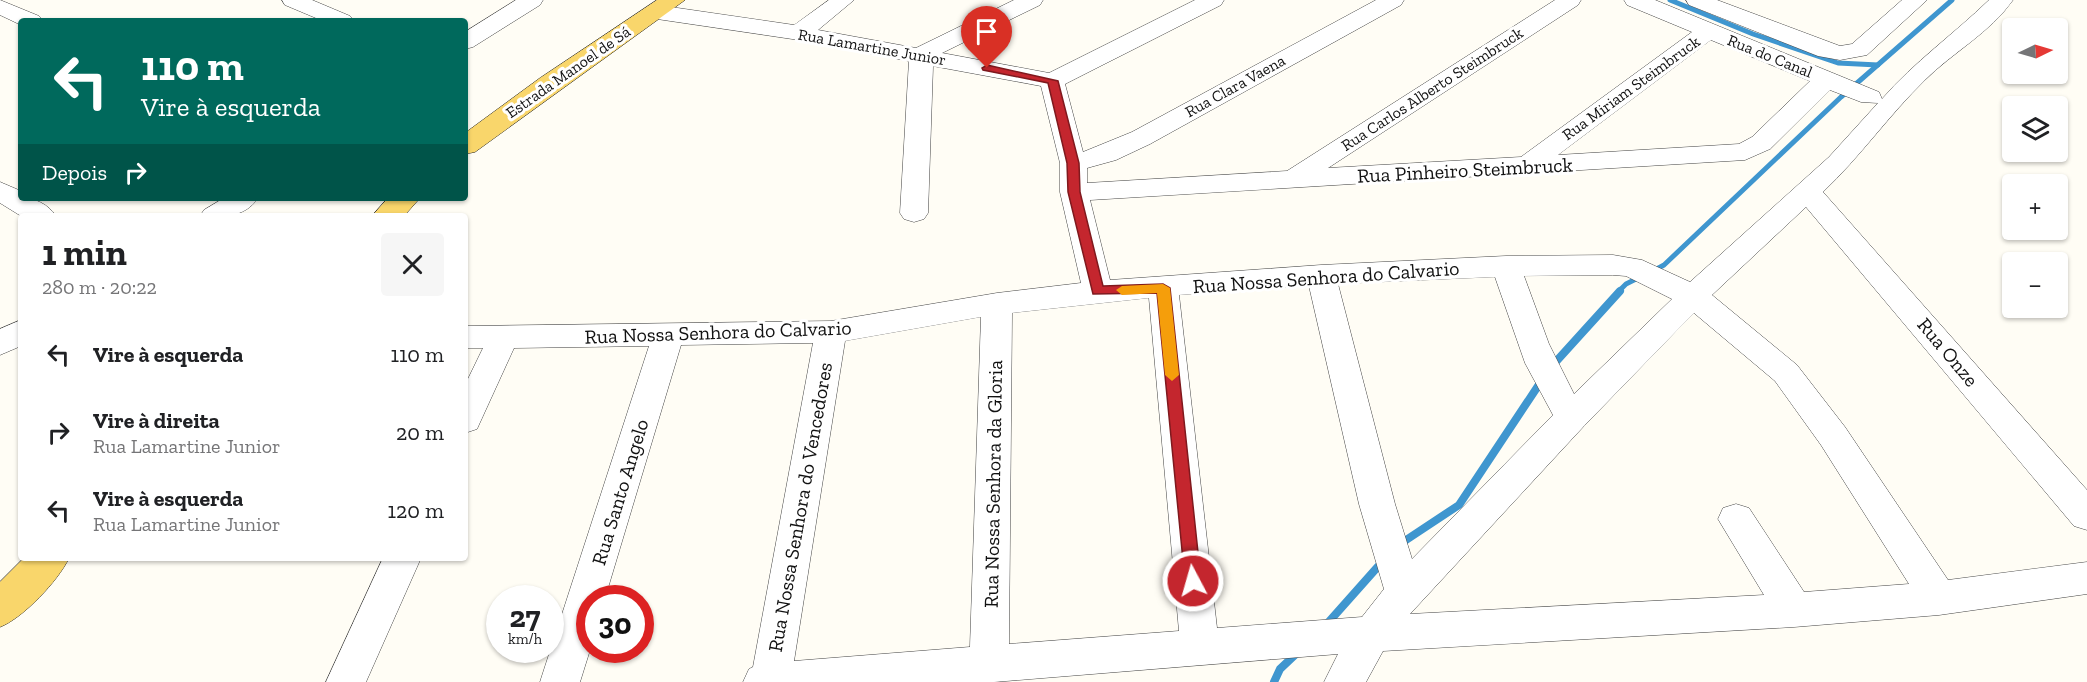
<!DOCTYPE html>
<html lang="pt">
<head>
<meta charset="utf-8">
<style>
	:root { --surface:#fff; --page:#f6f6f6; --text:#202124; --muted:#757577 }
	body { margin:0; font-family:"Zilla Slab",serif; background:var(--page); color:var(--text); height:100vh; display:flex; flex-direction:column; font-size:22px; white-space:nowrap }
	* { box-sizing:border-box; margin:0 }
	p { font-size:20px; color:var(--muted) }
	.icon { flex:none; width:33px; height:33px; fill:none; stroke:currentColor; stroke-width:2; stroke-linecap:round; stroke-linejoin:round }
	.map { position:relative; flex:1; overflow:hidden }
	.sheet { position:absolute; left:18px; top:213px; width:450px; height:348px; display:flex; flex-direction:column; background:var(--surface); border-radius:6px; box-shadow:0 2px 4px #0004 }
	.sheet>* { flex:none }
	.top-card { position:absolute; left:18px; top:18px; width:450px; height:183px; border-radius:6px; box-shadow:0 2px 4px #0004; background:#00695c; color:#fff; overflow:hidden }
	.needle { width:39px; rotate:85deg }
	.fabs { position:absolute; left:2002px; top:18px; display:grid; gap:12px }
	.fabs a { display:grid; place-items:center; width:66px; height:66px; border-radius:6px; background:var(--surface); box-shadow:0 2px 4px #0004; font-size:30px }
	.speed { position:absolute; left:486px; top:585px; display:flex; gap:12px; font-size:30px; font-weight:700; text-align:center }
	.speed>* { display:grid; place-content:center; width:78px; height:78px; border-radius:50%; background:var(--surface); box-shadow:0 2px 4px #0004; line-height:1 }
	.speed small { font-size:15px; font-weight:400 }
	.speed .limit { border:9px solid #d22; background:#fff; color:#111 }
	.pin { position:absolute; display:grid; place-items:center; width:51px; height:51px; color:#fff; margin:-62px -26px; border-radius:50% 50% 50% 0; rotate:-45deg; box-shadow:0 0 6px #0007 }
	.pin .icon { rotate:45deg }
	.me { position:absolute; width:66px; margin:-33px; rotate:354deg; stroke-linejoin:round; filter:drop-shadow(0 0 4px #0008) }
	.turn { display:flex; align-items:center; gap:21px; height:126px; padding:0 24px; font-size:27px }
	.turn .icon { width:78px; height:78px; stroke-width:2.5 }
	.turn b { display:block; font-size:42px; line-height:51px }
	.then { display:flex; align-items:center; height:57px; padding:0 24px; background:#0003; gap:12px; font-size:22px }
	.round { display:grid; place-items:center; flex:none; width:63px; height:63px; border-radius:6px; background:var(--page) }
	.overview { display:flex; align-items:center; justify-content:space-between; height:102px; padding:0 24px }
	h1 { font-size:36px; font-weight:800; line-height:45px }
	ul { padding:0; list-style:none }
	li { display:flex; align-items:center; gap:18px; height:78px; padding:0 24px }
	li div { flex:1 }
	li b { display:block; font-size:22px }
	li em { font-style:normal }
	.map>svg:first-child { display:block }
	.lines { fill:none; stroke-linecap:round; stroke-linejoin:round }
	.stream-far1 { stroke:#3f96cf; stroke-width:5 }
	.stream { stroke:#3f96cf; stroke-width:8 }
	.minor-casing { stroke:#444; stroke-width:1 }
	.major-casing { stroke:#222; stroke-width:1 }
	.minor { fill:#fff; fill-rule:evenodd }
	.major { fill:#f9d66b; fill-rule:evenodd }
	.route { fill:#c4262e; stroke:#7f191e; stroke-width:1.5 }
	.slow { fill:#f59e0b }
	.labels { text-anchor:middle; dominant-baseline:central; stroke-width:6; stroke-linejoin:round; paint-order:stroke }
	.far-street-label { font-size:16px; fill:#111; stroke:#fff }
	.street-label { font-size:20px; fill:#111; stroke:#fff }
</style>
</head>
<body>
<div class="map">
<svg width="2087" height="682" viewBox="0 0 2087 682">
	<rect width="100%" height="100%" fill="#fffdf5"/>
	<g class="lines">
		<!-- stream-far1 -->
		<g class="stream-far1">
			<path d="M1670,0L1753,34L1838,63L1878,65"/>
			<path d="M1653,271L1664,265L1841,97L1952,0"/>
			<path d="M1618,292L1626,284L1640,277"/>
		</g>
		<!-- stream -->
		<g class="stream">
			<path d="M1552,366L1620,291"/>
			<path d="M1400,544L1459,505L1542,380"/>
			<path d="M1326,625L1382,562"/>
			<path d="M1274,682L1280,669L1298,652"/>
		</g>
		<!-- minor casing -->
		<g class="minor-casing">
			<g id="minor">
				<path d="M0,0L39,16L43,21H21V25L0,15Z"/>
				<path d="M282,0H312L350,16L354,21H323L285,5Z"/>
				<path d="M516,0H543L540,5L473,47L465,49V32Z"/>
				<path d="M829,0H854L818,30L916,48L1014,0H1043L1040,5L942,53L1049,73L1195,0H1224L1221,5L1065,84L1083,152L1132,132L1376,0H1404L1401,5L1150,144L1116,160L1087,168V183L1287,171L1555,0H1581L1578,5L1328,168L1521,157L1692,32L1627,5L1624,0H1655L1879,92L1882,99C1914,62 1954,34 1989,0H2013C1990,33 1953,52 1925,80C1889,115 1860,157 1823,192L2087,490V530L2074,526L1806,207L1712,295L1797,365L1845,427L1948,580L2087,562V594L1939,615L1794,627L1383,651L1366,682H1324L1338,654L994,682H743L749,669L753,667L813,343L681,345L605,598H590V650L580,682H540L649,346L514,348L477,429L465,433V385L483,348H465V326L831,321L997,293L1081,283L1060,192V163L1041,86L933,66L928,213L924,219L914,222L904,219L900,213L909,61L799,40L657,19L649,17L646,12L649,7L657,5L794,25ZM1711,40L1810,81L1752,137L1739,144L1558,155ZM1830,90L1861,102L1878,103L1829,157L1690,282L1642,260L1613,255L1506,256L1321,265L1110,280L1090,200L1745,160L1770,149ZM1613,275L1626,276L1672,299L1574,394L1549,344L1524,276ZM1495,277L1525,363L1553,415L1412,559L1395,504L1338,284ZM1309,286L1359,504L1384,589L1362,617L1217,628L1179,295ZM1149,298L1179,631L1009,644L1012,313ZM1694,313L1775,381L1821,445L1909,584L1804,592L1749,508L1736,504L1723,508L1718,519L1764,595L1410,614L1584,426ZM981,317L970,647L794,661L845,341Z"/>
				<path d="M1686,0H1717L1840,46L1852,44L1902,0H1927L1867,55L1840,60L1818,56L1689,5Z"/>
				<path d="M0,182L21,191V198C35,198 48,204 56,216H21L0,203Z"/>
				<path d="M224,198H258C244,219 222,216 200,216L204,210Z"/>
				<path d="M21,320V346L0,355V329Z"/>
				<path d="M383,558H421L366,682H326Z"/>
			</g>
		</g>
		<!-- major casing -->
		<g class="major-casing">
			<g id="major">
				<path d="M657,0H685L475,152L465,154V133L540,78Z"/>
				<path d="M388,198H420L404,216H372Z"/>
				<path d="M24,558H69C58,581 23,618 0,627V582Z"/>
			</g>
		</g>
		<!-- minor -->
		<use href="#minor" class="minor"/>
		<!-- major -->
		<use href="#major" class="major"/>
	</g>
	<!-- route -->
	<path class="route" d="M987,65L1058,81L1079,163L1080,192L1103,286L1163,284L1170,288L1201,581L1199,586H1187L1185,581L1157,293L1093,294L1068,192L1067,163L1048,83L983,70L982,68Z"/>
	<!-- slow -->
	<path class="slow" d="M1163,284L1170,288L1179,375L1172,381L1165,375L1157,293L1122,295L1116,290L1122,286Z"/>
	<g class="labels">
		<!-- far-street labels -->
		<g class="far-street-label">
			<text transform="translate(872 47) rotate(10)">Rua Lamartine Junior</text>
			<text transform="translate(1770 56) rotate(22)">Rua do Canal</text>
			<text transform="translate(568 72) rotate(-35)">Estrada Manoel de Sá</text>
			<text transform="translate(1235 86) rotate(-29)">Rua Clara Vaena</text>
			<text transform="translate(1631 88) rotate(-36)">Rua Miriam Steimbruck</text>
			<text transform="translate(1432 89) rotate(-33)">Rua Carlos Alberto Steimbruck</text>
		</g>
		<!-- street labels -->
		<g class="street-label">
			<text transform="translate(1465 170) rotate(-3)">Rua Pinheiro Steimbruck</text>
			<text transform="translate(1326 277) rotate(-4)">Rua Nossa Senhora do Calvario</text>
			<text transform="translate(718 332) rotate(-2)">Rua Nossa Senhora do Calvario</text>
			<text transform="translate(1948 352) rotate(50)">Rua Onze</text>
			<text transform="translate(993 484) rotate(-89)">Rua Nossa Senhora da Gloria</text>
			<text transform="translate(620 492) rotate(-73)">Rua Santo Angelo</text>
			<text transform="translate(800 507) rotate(-80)">Rua Nossa Senhora do Vencedores</text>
		</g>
	</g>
</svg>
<div class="fabs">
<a><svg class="needle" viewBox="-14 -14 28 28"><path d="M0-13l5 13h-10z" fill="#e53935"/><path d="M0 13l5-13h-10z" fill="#757577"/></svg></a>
<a><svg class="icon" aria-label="layers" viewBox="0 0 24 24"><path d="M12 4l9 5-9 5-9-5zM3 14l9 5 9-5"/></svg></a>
<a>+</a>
<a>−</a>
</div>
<div class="speed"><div>27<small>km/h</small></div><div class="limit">30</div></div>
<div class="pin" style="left:987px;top:68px;background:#d93025"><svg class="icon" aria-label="arrive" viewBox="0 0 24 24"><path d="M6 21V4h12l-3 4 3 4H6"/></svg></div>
<svg class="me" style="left:1193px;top:581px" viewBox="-20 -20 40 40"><circle r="17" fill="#c4262e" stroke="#fff" stroke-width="3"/><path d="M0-11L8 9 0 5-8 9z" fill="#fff"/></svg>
<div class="top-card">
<div class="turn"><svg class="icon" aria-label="left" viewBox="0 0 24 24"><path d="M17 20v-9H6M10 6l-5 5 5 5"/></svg><div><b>110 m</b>Vire à esquerda</div></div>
<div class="then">Depois<svg class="icon" aria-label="right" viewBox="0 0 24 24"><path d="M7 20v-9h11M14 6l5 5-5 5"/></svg></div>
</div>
<section class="sheet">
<div class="overview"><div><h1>1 min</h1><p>280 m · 20:22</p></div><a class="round"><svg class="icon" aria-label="close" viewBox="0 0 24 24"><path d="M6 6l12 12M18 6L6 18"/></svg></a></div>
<ul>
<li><svg class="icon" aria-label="left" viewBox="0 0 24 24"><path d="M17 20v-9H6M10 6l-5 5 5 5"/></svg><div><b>Vire à esquerda</b></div><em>110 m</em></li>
<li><svg class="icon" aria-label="right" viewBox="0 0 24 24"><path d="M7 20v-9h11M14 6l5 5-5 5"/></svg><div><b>Vire à direita</b><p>Rua Lamartine Junior</p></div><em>20 m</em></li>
<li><svg class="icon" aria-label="left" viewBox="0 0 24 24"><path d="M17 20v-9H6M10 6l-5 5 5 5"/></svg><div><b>Vire à esquerda</b><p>Rua Lamartine Junior</p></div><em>120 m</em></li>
</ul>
</section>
</div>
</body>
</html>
